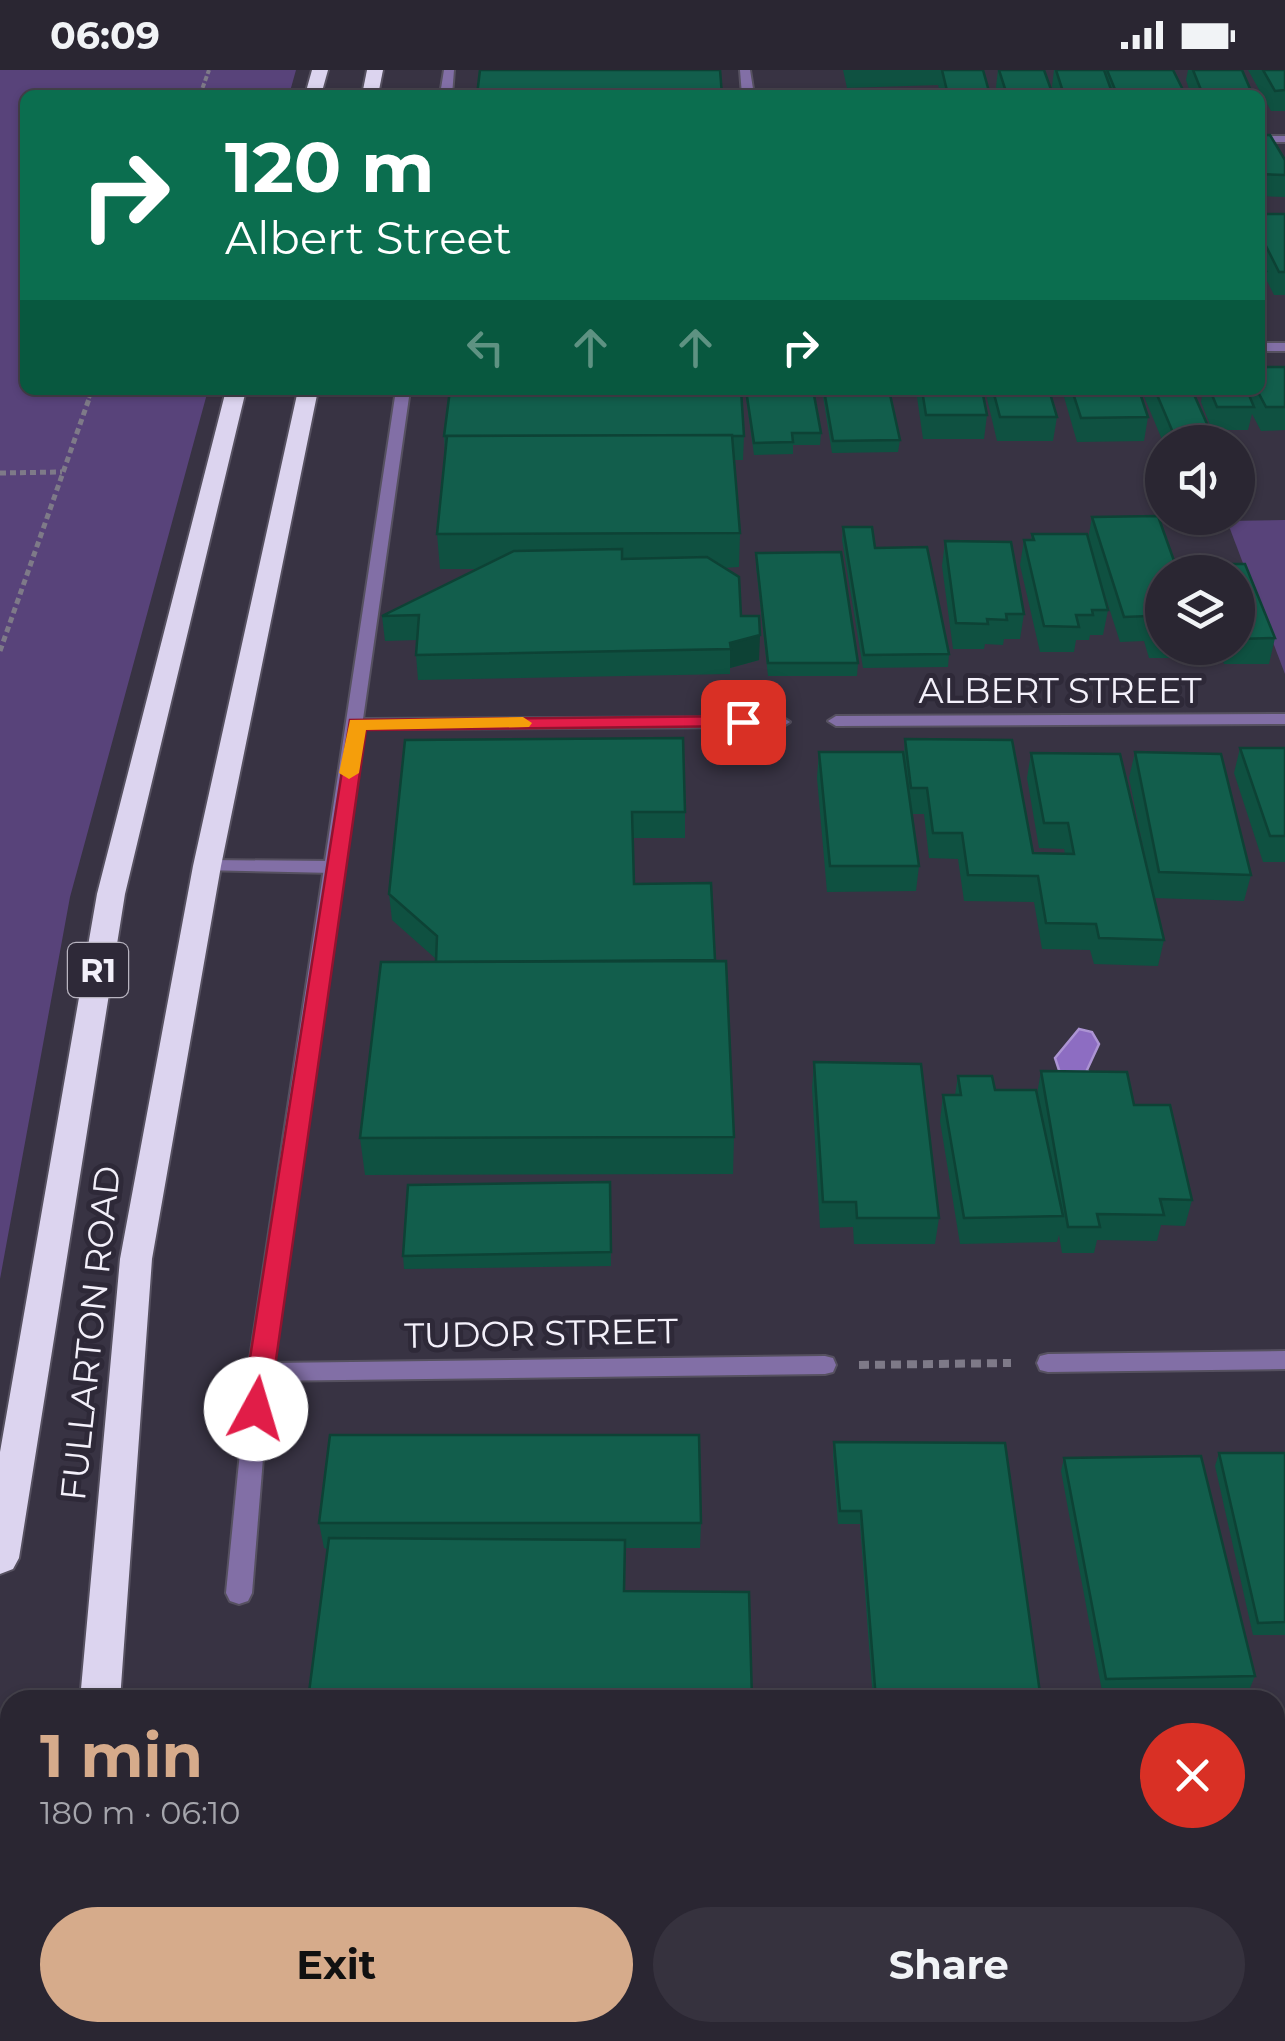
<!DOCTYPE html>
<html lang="en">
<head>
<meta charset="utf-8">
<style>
	:root { --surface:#2a2632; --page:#36323e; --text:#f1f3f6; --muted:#a5a5ac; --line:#46434d; --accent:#d6ab8b }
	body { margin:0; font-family:Montserrat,sans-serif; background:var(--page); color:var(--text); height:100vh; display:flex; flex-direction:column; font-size:38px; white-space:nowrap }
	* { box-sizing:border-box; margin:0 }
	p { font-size:32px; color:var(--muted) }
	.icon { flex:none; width:55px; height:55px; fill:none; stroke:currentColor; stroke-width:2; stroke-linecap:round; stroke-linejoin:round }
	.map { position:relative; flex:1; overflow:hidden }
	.drawer { position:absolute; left:0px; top:1620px; width:1285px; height:352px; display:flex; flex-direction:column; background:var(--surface); border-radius:30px 30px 0 0; box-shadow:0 2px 8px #0004,0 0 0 2px var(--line) }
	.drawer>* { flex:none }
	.guide { position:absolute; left:20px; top:20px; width:1245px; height:305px; border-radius:15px; box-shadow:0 2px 8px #0004,0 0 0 2px var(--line); background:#0b6e4f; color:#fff; overflow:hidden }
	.fabs { position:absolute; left:1145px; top:355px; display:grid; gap:20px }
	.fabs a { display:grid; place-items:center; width:110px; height:110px; border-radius:50%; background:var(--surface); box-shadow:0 2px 8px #0004,0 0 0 2px var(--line); font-size:50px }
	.pin { position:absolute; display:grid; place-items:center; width:85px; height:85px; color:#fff; margin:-42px; border-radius:20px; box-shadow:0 5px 15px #0006 }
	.me { position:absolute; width:110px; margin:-55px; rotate:6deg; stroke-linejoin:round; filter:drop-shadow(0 0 8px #0008) }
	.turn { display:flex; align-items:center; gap:35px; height:210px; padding:0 40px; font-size:45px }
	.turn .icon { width:130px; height:130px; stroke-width:2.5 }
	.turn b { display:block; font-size:70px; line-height:85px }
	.lanes { display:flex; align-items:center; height:95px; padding:0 40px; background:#0003; justify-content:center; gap:50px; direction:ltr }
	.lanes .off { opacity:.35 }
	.round { display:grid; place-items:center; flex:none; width:105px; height:105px; border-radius:52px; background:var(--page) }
	.headline { display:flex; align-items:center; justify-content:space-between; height:170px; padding:0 40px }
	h1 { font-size:60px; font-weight:700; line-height:75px; color:var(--accent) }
	.primary-button { display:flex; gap:20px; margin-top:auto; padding:20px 40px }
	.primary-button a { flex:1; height:115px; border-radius:60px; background:var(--accent); color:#111; font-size:40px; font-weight:700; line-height:115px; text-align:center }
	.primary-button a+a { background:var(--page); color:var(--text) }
	.status { display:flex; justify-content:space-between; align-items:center; height:70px; padding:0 50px; background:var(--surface); direction:ltr }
	.status svg { height:28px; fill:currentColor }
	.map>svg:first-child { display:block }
	.green { fill:#58437a }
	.water { fill:#8d6dc2; stroke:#ac94d3; stroke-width:2.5 }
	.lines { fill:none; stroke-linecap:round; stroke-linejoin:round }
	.lane-casing { stroke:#565160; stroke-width:4 }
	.street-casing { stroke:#565160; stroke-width:4 }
	.highway-casing { stroke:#565160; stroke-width:4 }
	.path-far2 { stroke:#7e7a88; stroke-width:4; stroke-dasharray:5 2.5; stroke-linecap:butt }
	.path-far1 { stroke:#7e7a88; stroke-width:5; stroke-dasharray:6 4; stroke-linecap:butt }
	.path { stroke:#7e7a88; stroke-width:8; stroke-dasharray:10 6; stroke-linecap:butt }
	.lane { fill:#826fa6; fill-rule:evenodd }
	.street { fill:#826fa6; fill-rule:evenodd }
	.highway { fill:#dcd4ef; fill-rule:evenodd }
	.wall { fill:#0f5141 }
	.shaded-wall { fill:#0d4235 }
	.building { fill:#125e4c; stroke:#0d4235; stroke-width:2.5 }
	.route { fill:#e11d48; stroke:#92132f; stroke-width:2.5 }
	.slow { fill:#f59e0b }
	.labels { text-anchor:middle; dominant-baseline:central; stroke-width:10; stroke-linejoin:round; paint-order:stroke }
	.shield { fill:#2e2938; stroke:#b8b4c0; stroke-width:2.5 }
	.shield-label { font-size:32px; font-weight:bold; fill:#f3f0fa }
	.street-label { font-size:35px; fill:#f3f0fa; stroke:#2e2938 }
</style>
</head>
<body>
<div class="status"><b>06:09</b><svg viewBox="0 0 49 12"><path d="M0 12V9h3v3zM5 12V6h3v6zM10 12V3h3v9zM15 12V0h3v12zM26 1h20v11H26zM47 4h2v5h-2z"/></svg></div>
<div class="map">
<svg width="1285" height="1971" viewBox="0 0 1285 1971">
	<rect width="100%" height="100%" fill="#383343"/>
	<!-- green -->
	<g class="green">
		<path d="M0,0H296L289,25H25V320H208L70,827L0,1209Z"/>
		<path d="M1285,450V604L1227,451Z"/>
	</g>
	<!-- water -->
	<path class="water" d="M1079,959L1092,962L1099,974L1087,1000L1096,1011L1061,1006L1055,988Z"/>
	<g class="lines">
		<!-- lane casing -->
		<g class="lane-casing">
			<g id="lane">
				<path d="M740,0H750L754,25H742Z"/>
				<path d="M207,790L334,791L343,797L334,803L201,800L198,796Z"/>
				<path d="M259,1293L267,1295L270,1302L252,1523L248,1531L239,1534L230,1531L226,1523L248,1302L251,1295Z"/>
			</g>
		</g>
		<!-- street casing -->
		<g class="street-casing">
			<g id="street">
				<path d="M444,0H454L452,25H440Z"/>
				<rect x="1260" y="66" width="25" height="6"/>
				<rect x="1260" y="273" width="25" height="8"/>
				<path d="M396,320H410L363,649L782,647L790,652L782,657L362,659L272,1293L825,1286L833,1288L836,1295L833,1302L825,1304L259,1311L251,1309L248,1302Z"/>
				<path d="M1285,644V654L836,656L828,651L836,646Z"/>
				<path d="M1285,1281V1299L1048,1302L1040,1300L1037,1293L1040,1286L1048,1284Z"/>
			</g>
		</g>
		<!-- highway casing -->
		<g class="highway-casing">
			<g id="highway">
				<path d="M312,0H328L321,25H305Z"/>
				<path d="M367,0H383L378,25H362Z"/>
				<path d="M226,320H246L125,824L19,1488L13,1499L0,1504V1382L97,824Z"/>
				<path d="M298,320H318L221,796L152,1189L120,1630H80L120,1189L193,796Z"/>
				<path d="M51,1962H95L94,1971H50Z"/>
			</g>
		</g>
		<!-- path-far2 -->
		<g class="path-far2">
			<path d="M200,25L209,0"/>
			<path d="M89,328L92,320"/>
		</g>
		<!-- path-far1 -->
		<g class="path-far1">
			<path d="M0,403L62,402"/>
			<path d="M0,581L90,326"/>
		</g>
		<!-- path -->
		<path class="path" d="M859,1295L1011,1293"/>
		<!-- lane -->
		<use href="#lane" class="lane"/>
		<!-- street -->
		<use href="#street" class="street"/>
		<!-- highway -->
		<use href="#highway" class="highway"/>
	</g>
	<!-- wall -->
	<g class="wall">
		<path d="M843,0H983L990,25H941L938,15L847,18Z"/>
		<path d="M998,0H1044L1053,25H998L996,17Z"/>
		<path d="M1054,0H1173L1185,25H1054L1052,16Z"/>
		<path d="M1188,0H1242L1251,25H1191L1186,10Z"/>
		<path d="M1248,0H1285V41H1271Z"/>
		<path d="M1260,65L1285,90V127L1260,126Z"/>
		<path d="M1260,144H1285V225H1274L1265,207L1262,224H1260Z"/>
		<path d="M1285,297V360L1261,361L1252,344L1248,360H1212L1201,332L1203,320H1260Z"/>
		<path d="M745,320H804L821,363L820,375H793V384L754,385Z"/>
		<path d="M822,320H889L900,370L898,382L832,383Z"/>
		<path d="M916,320H982L987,345L984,369H923Z"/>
		<path d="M985,320H1049L1057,347L1053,371H997Z"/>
		<path d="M1062,320H1139L1148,347L1144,371L1077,372Z"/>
		<path d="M1144,320H1192L1215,372H1163L1143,324Z"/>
		<path d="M444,366H744L743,390H734L740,463L739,497L723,498L759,590L730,598V604L418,610L416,585L417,570L385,571L382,546L476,499H440L437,464L445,385Z"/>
		<path d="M1092,447L1162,502V578H1197L1195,588H1149L1144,571L1120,572L1096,497L1108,540L1103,565H1090L1089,570H1076L1074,582H1040L1020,495L1024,470H1031L1032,464L1088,469Z"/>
		<path d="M843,457L949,584L948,597L863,598L842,470Z"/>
		<path d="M945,471L1024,544L1020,569H1004L1003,575L985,574L984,579H953L942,496Z"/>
		<path d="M756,483L858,593L857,606H768L756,496Z"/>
		<path d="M1183,494H1245L1275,568L1269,594H1224L1218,578H1238V502H1181Z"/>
		<path d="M905,669L1033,783L1065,784L1064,779L1039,778L1027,708L1031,683L1148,801L1129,708L1135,682L1251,805L1244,831L1154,828L1164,870L1158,896L1094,894L1090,880L1042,879L1034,832L964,831L958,789L929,788L924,744H912L919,796L916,821L827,822L817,708L819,682L904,684Z"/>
		<path d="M405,670L685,742V768H633L634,814L715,891L734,1067L733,1104L365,1105L360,1068L435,892L436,889L392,850L389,824Z"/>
		<path d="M1240,678H1285V792H1263L1234,703Z"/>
		<path d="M814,992L939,1148L935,1174H854L853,1157L820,1158L812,1018Z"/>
		<path d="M1041,1001L1134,1035L1192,1130L1185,1156L1161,1155L1157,1171L1097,1170L1094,1183H1062L1059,1165L1057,1172L960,1174L940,1051L943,1025H955L958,1006L995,1020L1037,1024Z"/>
		<path d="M610,1112L611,1196L404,1199L403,1186Z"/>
		<path d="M834,1372L1041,1630H873L860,1454H838L833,1385Z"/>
		<path d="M1219,1383H1285V1565H1253L1215,1396Z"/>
		<path d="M1064,1388L1255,1606L1250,1618L1102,1621L1061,1401Z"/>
		<path d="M319,1453H701L700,1478H625V1521L752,1630L324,1478Z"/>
		<path d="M989,1962H1275L1285,1971H990Z"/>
	</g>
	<!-- shaded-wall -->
	<g class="shaded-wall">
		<path d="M1251,21V25H1216Z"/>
		<path d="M760,565L759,590L730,598V573Z"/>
	</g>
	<!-- building -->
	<g class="building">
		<path d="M480,0H720L722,25H477Z"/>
		<path d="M942,0H983L990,25H948Z"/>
		<path d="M999,0H1044L1053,25H1007Z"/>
		<path d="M1056,0H1104L1113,25H1064Z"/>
		<path d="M1107,0H1173L1185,24L1116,22Z"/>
		<path d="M1193,0H1242L1251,21L1203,25Z"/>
		<path d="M1263,0H1285V20L1275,21Z"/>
		<path d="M1260,65H1270L1285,90V105L1260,104Z"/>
		<path d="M1260,144H1285V202H1279L1260,164Z"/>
		<path d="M1260,190L1266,201L1260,202Z"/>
		<path d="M1260,297H1285V337H1266L1257,320H1260Z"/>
		<path d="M450,320H741L744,366H444Z"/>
		<path d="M746,320H804V325H814L821,363H792L793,372L754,373Z"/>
		<path d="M824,320H889L900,370L833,371Z"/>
		<path d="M922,320H982L987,345H926Z"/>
		<path d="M993,320H1049L1057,347H1000Z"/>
		<path d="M1072,320H1139L1148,347L1081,348Z"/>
		<path d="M1155,320H1192L1215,372H1177Z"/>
		<path d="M1210,320H1247L1254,337H1217Z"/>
		<path d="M732,365L740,463L437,464L447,366Z"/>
		<path d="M1158,446L1178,502H1162V563H1154L1149,546L1124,547L1092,447Z"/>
		<path d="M843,457H872L875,478L927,477L949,584L864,585Z"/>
		<path d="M1032,464H1087L1108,540H1092L1093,545H1076L1079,557L1044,556L1024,470H1034Z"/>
		<path d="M945,471L1011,472L1024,544H1006L1007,550L987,549L988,554L956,553Z"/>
		<path d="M622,479V489L707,487L739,507L741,546H759L760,565L730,573L731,579L416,585L419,545L382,546L514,481Z"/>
		<path d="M841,482L858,593H768L756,483Z"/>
		<path d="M1183,494H1245L1275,568L1238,569V502H1186Z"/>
		<path d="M683,668L685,742H632L634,814L711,813L715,890L436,892L437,866L389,824L405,670Z"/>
		<path d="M905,669L1012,670L1033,783L1074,784L1068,753H1044L1031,683L1120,684L1164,870L1099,868L1096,854L1046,853L1038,806L968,805L962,763H933L927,718H911Z"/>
		<path d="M1240,678H1285V766H1270Z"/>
		<path d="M819,682H903L919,796H830Z"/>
		<path d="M1135,682L1221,684L1251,805L1159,802Z"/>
		<path d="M726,891L734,1067L360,1068L381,892Z"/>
		<path d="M814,992L921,994L939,1148H857L856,1132H823Z"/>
		<path d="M1041,1001L1127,1002L1134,1035H1170L1192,1130L1160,1129L1164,1145L1097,1144L1100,1157H1068Z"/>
		<path d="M958,1006H992L995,1020H1036L1063,1146L964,1148L943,1025H961Z"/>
		<path d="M610,1112L611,1182L403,1186L408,1115Z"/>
		<path d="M330,1365H699L701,1453H319Z"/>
		<path d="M834,1372L1005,1373L1041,1630H876L861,1441H840Z"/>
		<path d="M1219,1383H1285V1552L1258,1553Z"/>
		<path d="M1201,1386L1255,1606L1106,1609L1064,1388Z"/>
		<path d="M329,1468L625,1470L624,1521L749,1522L752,1630H308Z"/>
		<path d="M1275,1913H1285V1971H1002L1001,1962H1275Z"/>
		<path d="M299,1962H734V1971H298Z"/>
	</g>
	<!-- route -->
	<path class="route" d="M743,646L750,648V656L366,660L269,1339L265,1346H246L242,1339L350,650Z"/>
	<!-- slow -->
	<path class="slow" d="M523,647L532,653L529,657L366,660L359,703L349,709L339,703L350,650Z"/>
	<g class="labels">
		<!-- shield labels -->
		<rect class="shield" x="68" y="873" width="60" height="54" rx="8"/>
		<g class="shield-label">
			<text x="98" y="900">R1</text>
		</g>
		<!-- street labels -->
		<g class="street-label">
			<text x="1060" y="620">ALBERT STREET</text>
			<text transform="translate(90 1263) rotate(-84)">FULLARTON ROAD</text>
			<text transform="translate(541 1263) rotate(-1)">TUDOR STREET</text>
		</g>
	</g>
</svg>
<div class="fabs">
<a><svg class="icon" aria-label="sound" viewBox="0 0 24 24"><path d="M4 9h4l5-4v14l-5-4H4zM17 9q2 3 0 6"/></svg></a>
<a><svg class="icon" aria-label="layers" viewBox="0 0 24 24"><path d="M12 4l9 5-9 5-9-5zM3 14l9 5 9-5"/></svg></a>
</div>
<div class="pin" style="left:743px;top:652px;background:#d93025"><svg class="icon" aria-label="arrive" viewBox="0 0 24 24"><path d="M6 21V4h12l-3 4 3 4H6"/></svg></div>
<svg class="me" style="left:256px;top:1339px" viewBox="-20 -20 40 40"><circle r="19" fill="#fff"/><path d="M0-13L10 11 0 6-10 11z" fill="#e11d48"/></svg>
<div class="guide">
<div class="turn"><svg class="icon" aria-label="right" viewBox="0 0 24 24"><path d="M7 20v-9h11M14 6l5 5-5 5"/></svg><div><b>120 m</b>Albert Street</div></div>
<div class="lanes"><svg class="icon off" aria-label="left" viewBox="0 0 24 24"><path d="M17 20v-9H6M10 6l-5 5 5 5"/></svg><svg class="icon off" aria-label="ahead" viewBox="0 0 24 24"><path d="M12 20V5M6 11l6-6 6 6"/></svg><svg class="icon off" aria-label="ahead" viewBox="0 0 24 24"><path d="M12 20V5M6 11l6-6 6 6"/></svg><svg class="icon" aria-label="right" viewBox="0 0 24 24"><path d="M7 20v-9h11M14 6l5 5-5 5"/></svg></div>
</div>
<section class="drawer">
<div class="headline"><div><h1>1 min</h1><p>180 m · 06:10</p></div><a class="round" style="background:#d93025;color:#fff"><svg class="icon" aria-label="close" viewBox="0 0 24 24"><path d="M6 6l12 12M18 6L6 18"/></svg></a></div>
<div class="primary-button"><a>Exit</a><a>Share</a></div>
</section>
</div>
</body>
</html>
